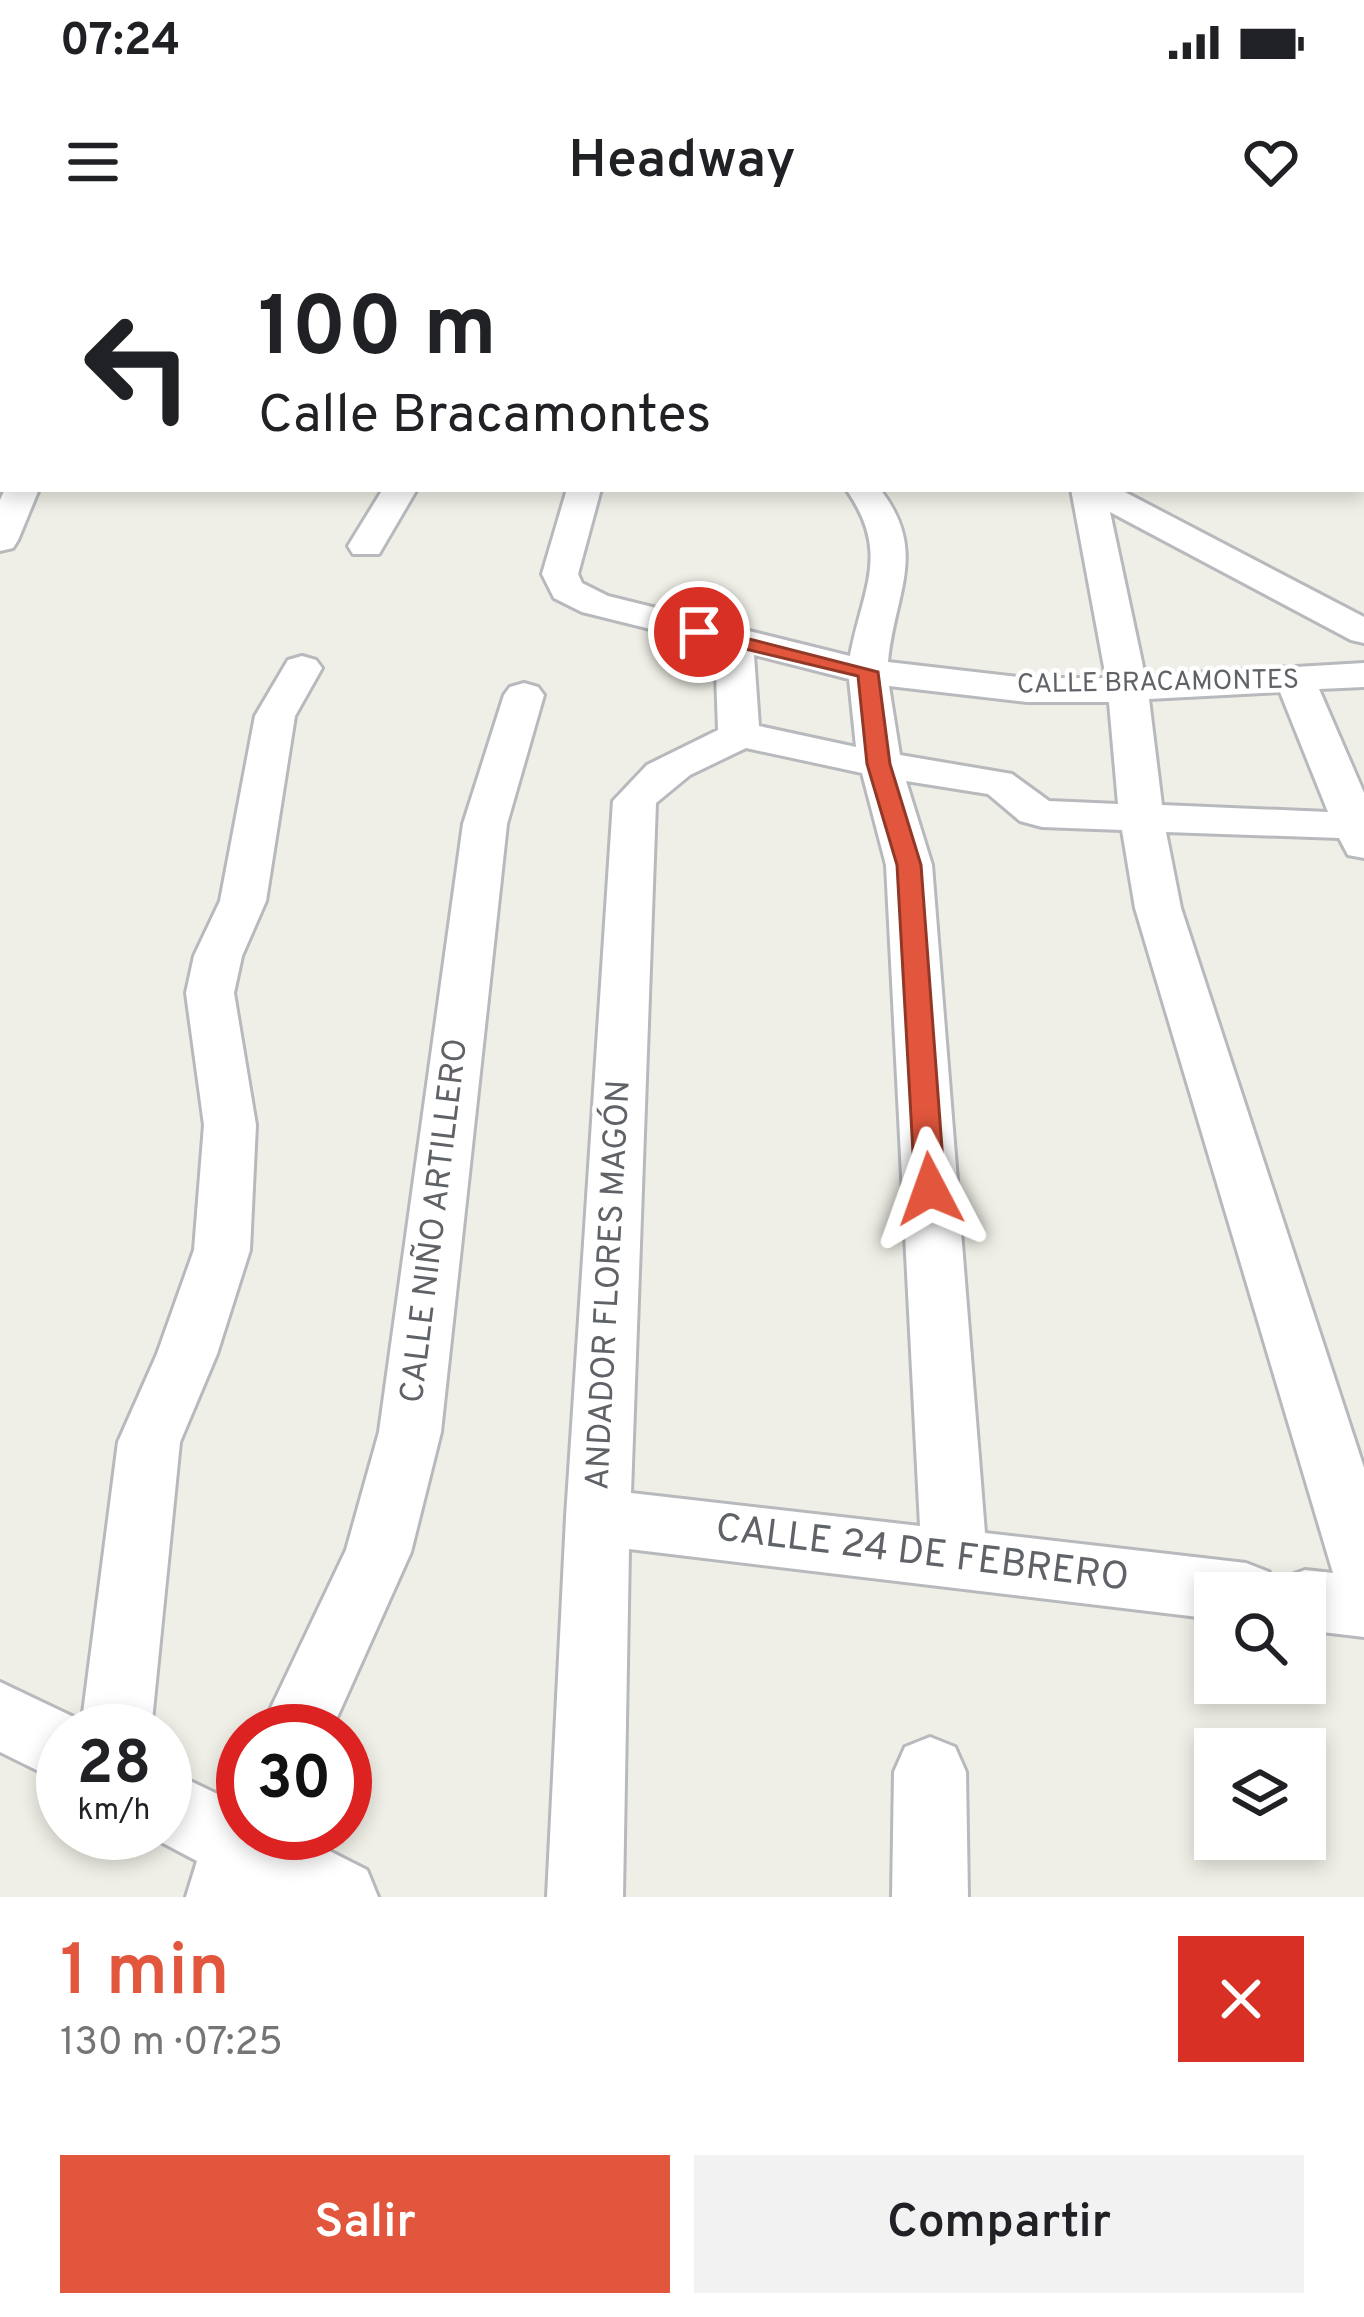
<!DOCTYPE html>
<html lang="es">
<head>
<meta charset="utf-8">
<style>
	:root { --surface:#fff; --page:#f2f2f2; --text:#202124; --muted:#757577; --accent:#e1563c }
	body { margin:0; font-family:Overpass,sans-serif; background:var(--page); color:var(--text); height:100vh; display:flex; flex-direction:column; font-size:45px; white-space:nowrap }
	* { box-sizing:border-box; margin:0 }
	p { font-size:39px; color:var(--muted) }
	.icon { flex:none; width:66px; height:66px; fill:none; stroke:currentColor; stroke-width:2; stroke-linecap:round; stroke-linejoin:round }
	.map { position:relative; height:1657px; overflow:hidden }
	.panel { display:flex; flex-direction:column; background:var(--surface); flex:1 }
	.panel>* { flex:none }
	.guide { position:absolute; left:0px; top:0px; width:1365px; height:252px; box-shadow:0 6px 18px #0003; background:#fff; color:var(--text); overflow:hidden }
	.controls { position:absolute; left:1194px; top:1332px; display:grid; gap:24px }
	.controls a { display:grid; place-items:center; width:132px; height:132px; border-radius:0px; background:var(--surface); box-shadow:0 6px 18px #0003; font-size:60px }
	.speed { position:absolute; left:36px; top:1464px; display:flex; gap:24px; font-size:60px; font-weight:700; text-align:center }
	.speed>* { display:grid; place-content:center; width:156px; height:156px; border-radius:50%; background:var(--surface); box-shadow:0 6px 18px #0003; line-height:1 }
	.speed small { font-size:30px; font-weight:400 }
	.speed .limit { border:18px solid #d22; background:#fff; color:#111 }
	.pin { position:absolute; display:grid; place-items:center; width:102px; height:102px; color:#fff; margin:-51px; border:6px solid #fff; border-radius:50%; box-shadow:0 3px 12px #0007 }
	.me { position:absolute; width:132px; margin:-66px; rotate:356deg; stroke-linejoin:round; filter:drop-shadow(0 0 9px #0008) }
	.turn { display:flex; align-items:center; gap:42px; height:252px; padding:0 60px; font-size:54px }
	.turn .icon { width:156px; height:156px; stroke-width:2.5 }
	.turn b { display:block; font-size:84px; line-height:102px }
	.round { display:grid; place-items:center; flex:none; width:126px; height:126px; border-radius:0px; background:var(--page) }
	.head { display:flex; align-items:center; justify-content:space-between; height:204px; padding:0 60px }
	h1 { font-size:72px; font-weight:600; line-height:90px; color:var(--accent) }
	.cta { display:flex; gap:24px; margin-top:auto; padding:24px 60px }
	.cta a { flex:1; height:138px; border-radius:0px; background:var(--accent); color:#fff; font-size:48px; font-weight:600; line-height:138px; text-align:center }
	.cta a+a { background:var(--page); color:var(--text) }
	.status { display:flex; justify-content:space-between; align-items:center; height:84px; padding:0 60px; background:var(--surface); direction:ltr }
	.status svg { height:33px; fill:currentColor }
	header { display:flex; justify-content:space-between; align-items:center; height:156px; padding:0 60px; background:var(--surface); font-size:54px; font-weight:600 }
	.map>svg:first-child { display:block }
	.lines { fill:none; stroke-linecap:round; stroke-linejoin:round }
	.street-casing { stroke:#b7b9bd; stroke-width:6 }
	.street { fill:#fff; fill-rule:evenodd }
	.route { fill:#e1563c; stroke:#923827; stroke-width:3 }
	.labels { text-anchor:middle; dominant-baseline:central; stroke-width:9; stroke-linejoin:round; paint-order:stroke }
	.far-street-label { font-size:27px; fill:#5f6267; stroke:#fff }
	.street-label { font-size:33px; fill:#5f6267; stroke:#fff }
	.near-street-label { font-size:39px; fill:#5f6267; stroke:#fff }
</style>
</head>
<body>
<div class="status"><b>07:24</b><svg viewBox="0 0 49 12"><path d="M0 12V9h3v3zM5 12V6h3v6zM10 12V3h3v9zM15 12V0h3v12zM26 1h20v11H26zM47 4h2v5h-2z"/></svg></div>
<header><svg class="icon" aria-label="menu" viewBox="0 0 24 24"><path d="M4 6h16M4 12h16M4 18h16"/></svg>Headway<svg class="icon" aria-label="heart" viewBox="0 0 24 24"><path d="M12 20l-8-8c-3-5 5-10 8-4 3-6 11-1 8 4z"/></svg></header>
<div class="map">
<svg width="1364" height="1657" viewBox="0 0 1364 1657">
	<rect width="100%" height="100%" fill="#f0efe7"/>
	<g class="lines">
		<!-- street casing -->
		<g class="street-casing">
			<g id="street">
				<path d="M341,0H378L380,3H343Z"/>
				<path d="M522,0H548L549,3H523Z"/>
				<path d="M659,0H688L690,3H661Z"/>
				<path d="M840,0H870L872,3H842Z"/>
				<rect x="1362" y="21" width="2" height="17"/>
				<rect x="0" y="26" width="3" height="17"/>
				<path d="M1362,68L1364,69V88L1362,87Z"/>
				<path d="M0,174L3,175V195L0,194Z"/>
				<path d="M1362,175L1364,176V196L1362,195Z"/>
				<path d="M5,249H39L18,300L13,308L0,311V260Z"/>
				<path d="M383,249H417L379,314H353L348,306Z"/>
				<path d="M567,249H601L578,334L582,343L608,356L850,416C863,347 891,313 846,249H880C929,312 894,354 888,422L1027,438H1106L1071,249H1119L1364,377V403L1351,400L1110,272L1145,436L1364,423V447L1319,449L1364,553V618L1348,615L1339,598L1166,592L1181,668L1364,1228V1397L1305,1390V1353H1215V1379L629,1309L623,1657H547L566,1277L613,561L647,525L718,490L715,405L582,372L554,358L542,334ZM754,415L849,439L856,507L759,486ZM889,446L1027,462H1109L1118,564L1049,561L1012,534L900,515ZM1280,452L1328,572L1162,565L1149,459ZM746,508L862,533L886,625L920,1286L631,1253L656,563L690,535ZM906,541L988,554L1020,581L1042,587L1122,590L1135,668L1333,1333L1305,1330L1281,1339L1277,1348L1269,1332L1246,1323L985,1293L932,625Z"/>
				<path d="M302,416L316,420L322,428L295,476L266,661L242,716L234,753L256,885L250,1010L217,1114L180,1202L151,1491H63V1543L0,1512V1442L82,1481L118,1202L157,1114L194,1010L204,885L186,753L194,716L220,661L255,476L288,420Z"/>
				<path d="M524,443L538,447L544,455L507,584L441,1192L411,1312L331,1491H260L346,1310L379,1192L463,584L504,455L510,447Z"/>
				<path d="M930,1497L955,1507L966,1532L968,1657H892L894,1532L905,1507Z"/>
				<path d="M165,1529L230,1560L243,1554V1593H294L367,1630L378,1657H186L197,1621L144,1593H165Z"/>
			</g>
		</g>
		<!-- street -->
		<use href="#street" class="street"/>
	</g>
	<!-- route -->
	<path class="route" d="M699,386L878,432L890,524L921,625L945,949L940,956H920L915,949L897,625L867,524L858,436L691,396L688,392Z"/>
	<g class="labels">
		<!-- far-street labels -->
		<g class="far-street-label">
			<text transform="translate(1158 443) rotate(-1)">CALLE BRACAMONTES</text>
		</g>
		<!-- street labels -->
		<g class="street-label">
			<text transform="translate(436 981) rotate(-83)">CALLE NIÑO ARTILLERO</text>
			<text transform="translate(610 1045) rotate(-87)">ANDADOR FLORES MAGÓN</text>
		</g>
		<!-- near-street labels -->
		<g class="near-street-label">
			<text transform="translate(922 1315) rotate(7)">CALLE 24 DE FEBRERO</text>
		</g>
	</g>
</svg>
<div class="controls">
<a><svg class="icon" aria-label="search" viewBox="0 0 24 24"><circle cx="10" cy="10" r="6"/><path d="M15 15l6 6"/></svg></a>
<a><svg class="icon" aria-label="layers" viewBox="0 0 24 24"><path d="M12 4l9 5-9 5-9-5zM3 14l9 5 9-5"/></svg></a>
</div>
<div class="speed"><div>28<small>km/h</small></div><div class="limit">30</div></div>
<div class="pin" style="left:699px;top:392px;background:#d93025"><svg class="icon" aria-label="arrive" viewBox="0 0 24 24"><path d="M6 21V4h12l-3 4 3 4H6"/></svg></div>
<svg class="me" style="left:930px;top:949px" viewBox="-20 -20 40 40"><path d="M0-17L14 15 0 8-14 15z" fill="#e1563c" stroke="#fff" stroke-width="4"/></svg>
<div class="guide">
<div class="turn"><svg class="icon" aria-label="left" viewBox="0 0 24 24"><path d="M17 20v-9H6M10 6l-5 5 5 5"/></svg><div><b>100 m</b>Calle Bracamontes</div></div>
</div>
</div>
<section class="panel">
<div class="head"><div><h1>1 min</h1><p>130 m · 07:25</p></div><a class="round" style="background:#d93025;color:#fff"><svg class="icon" aria-label="close" viewBox="0 0 24 24"><path d="M6 6l12 12M18 6L6 18"/></svg></a></div>
<div class="cta"><a>Salir</a><a>Compartir</a></div>
</section>
</body>
</html>
